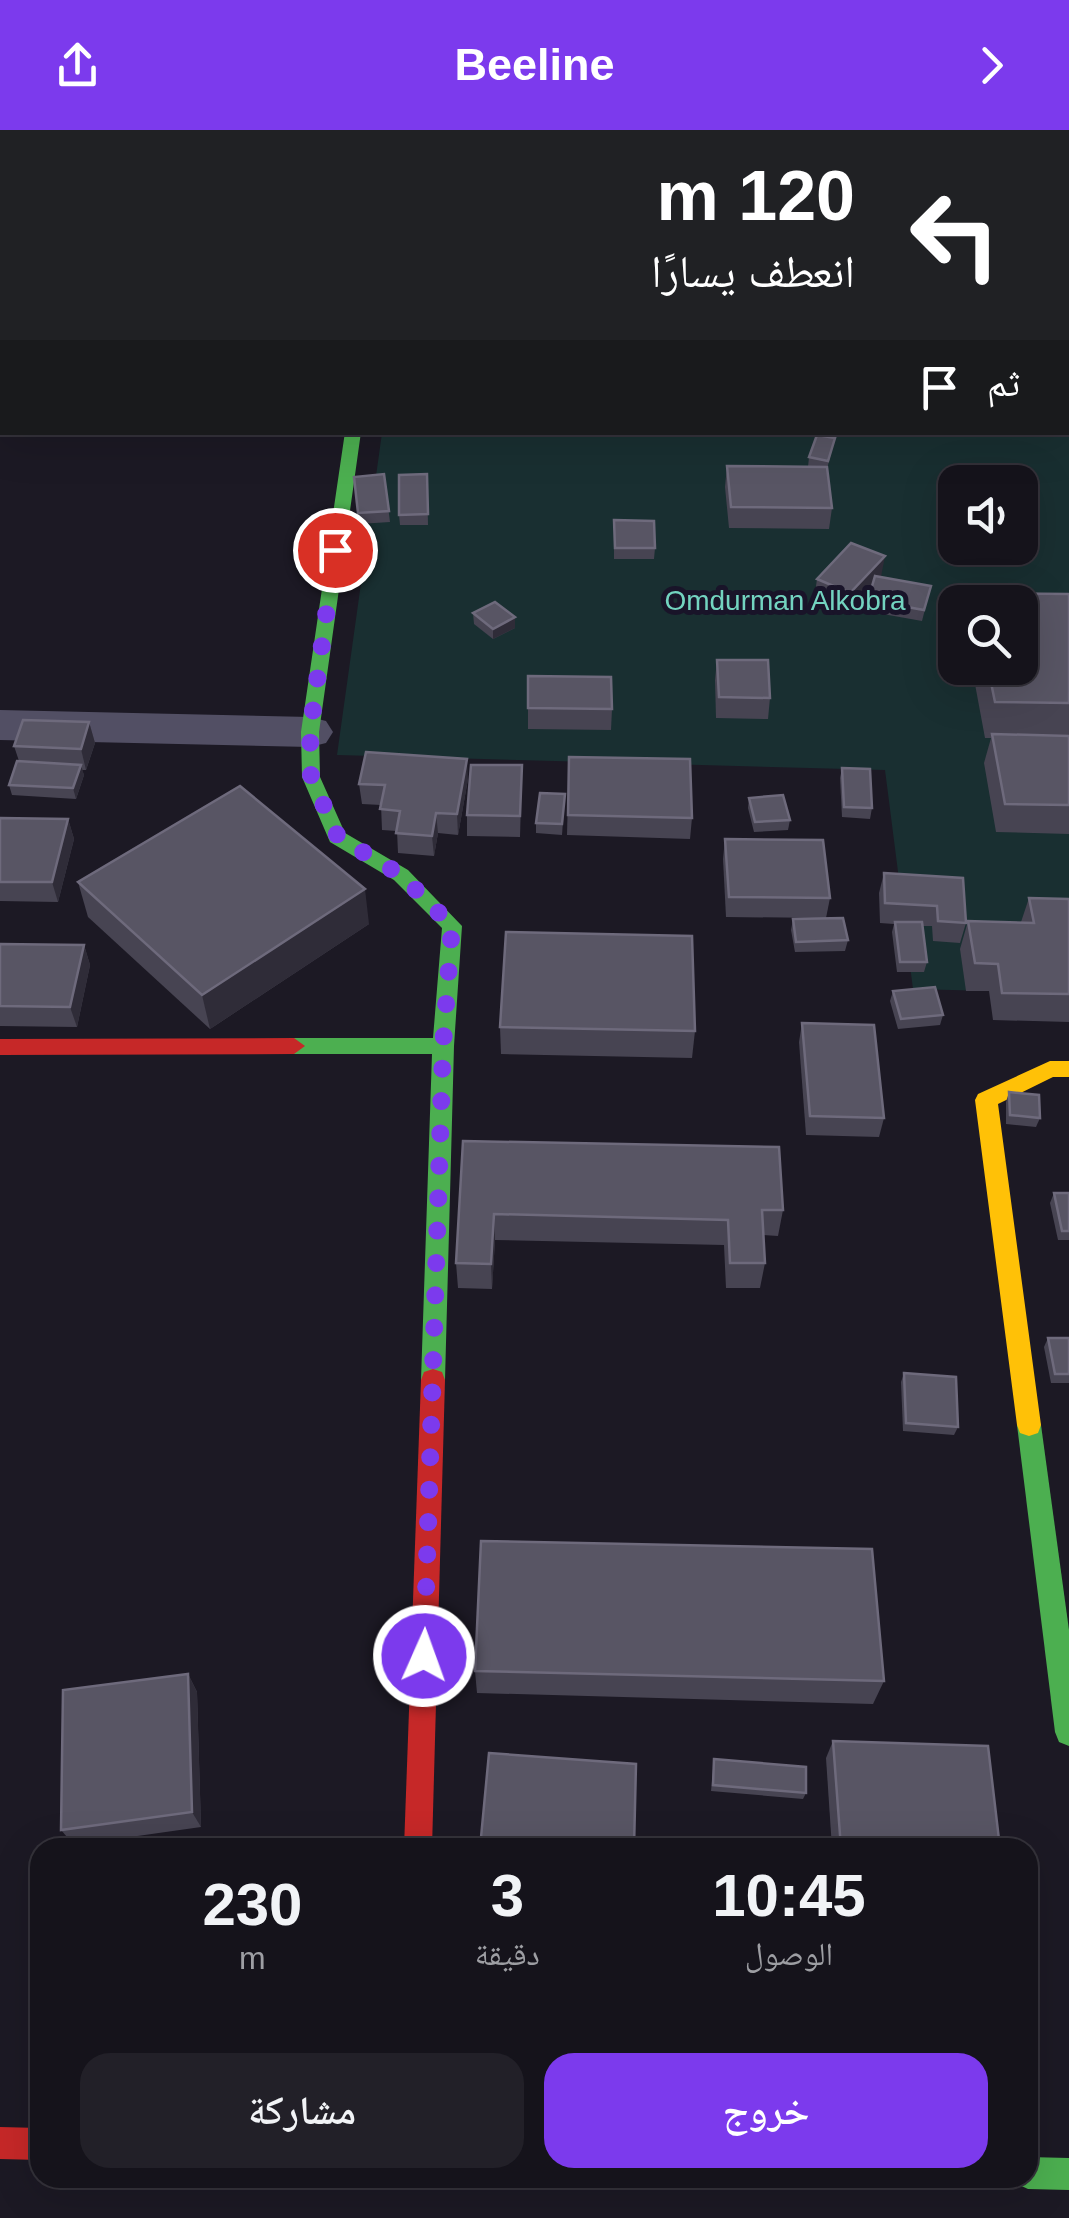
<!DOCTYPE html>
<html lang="ar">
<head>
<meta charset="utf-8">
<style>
	:root { --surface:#15131b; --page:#222028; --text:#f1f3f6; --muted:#9d9ea3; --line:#34323a; --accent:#7c3aed }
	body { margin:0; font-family:Helvetica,"Noto Naskh Arabic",sans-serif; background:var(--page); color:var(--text); direction:rtl; height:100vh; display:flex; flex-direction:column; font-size:38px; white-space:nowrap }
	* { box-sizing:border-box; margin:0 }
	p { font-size:32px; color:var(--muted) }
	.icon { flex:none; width:55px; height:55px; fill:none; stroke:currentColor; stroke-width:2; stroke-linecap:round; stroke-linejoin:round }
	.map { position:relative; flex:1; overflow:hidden; direction:ltr }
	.details { position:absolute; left:30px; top:1708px; width:1008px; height:350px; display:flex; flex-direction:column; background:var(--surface); border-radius:30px; box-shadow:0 10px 40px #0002,0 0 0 2px var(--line); direction:rtl }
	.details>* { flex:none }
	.top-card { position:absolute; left:0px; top:0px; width:1070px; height:305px; box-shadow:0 10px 40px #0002,0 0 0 2px var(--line); direction:rtl; background:#202124; color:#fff; overflow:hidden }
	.tools { position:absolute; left:938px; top:335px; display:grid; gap:20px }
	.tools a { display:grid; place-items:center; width:100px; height:100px; border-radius:20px; background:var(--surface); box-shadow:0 10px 40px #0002,0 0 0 2px var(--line); font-size:50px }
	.pin { position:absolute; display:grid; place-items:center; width:85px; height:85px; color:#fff; margin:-42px; border:5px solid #fff; border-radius:50%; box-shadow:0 2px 10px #0007 }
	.me { position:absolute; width:110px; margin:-55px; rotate:2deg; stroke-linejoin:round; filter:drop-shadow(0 0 8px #0008) }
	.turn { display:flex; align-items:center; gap:35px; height:210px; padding:0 50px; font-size:45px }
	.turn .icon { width:130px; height:130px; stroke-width:2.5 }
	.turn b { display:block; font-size:70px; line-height:85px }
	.then { display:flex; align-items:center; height:95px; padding:0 50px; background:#0003; gap:20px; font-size:38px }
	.eta { display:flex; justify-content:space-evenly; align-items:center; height:170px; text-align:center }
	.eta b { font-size:60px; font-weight:600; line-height:70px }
	.cta { display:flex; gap:20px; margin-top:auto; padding:20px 50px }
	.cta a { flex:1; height:115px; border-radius:30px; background:var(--accent); color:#fff; font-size:40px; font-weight:600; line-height:115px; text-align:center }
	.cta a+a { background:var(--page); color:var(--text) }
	header { display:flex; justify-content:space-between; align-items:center; height:130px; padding:0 50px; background:var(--accent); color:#fff; font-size:45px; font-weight:600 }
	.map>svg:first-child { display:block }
	.green { fill:#192f31; fill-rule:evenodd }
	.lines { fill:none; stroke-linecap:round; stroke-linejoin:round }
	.street { fill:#524f64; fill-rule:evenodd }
	.fast { fill:#4caf50; fill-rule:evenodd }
	.slow { fill:#ffc107; fill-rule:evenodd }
	.jam { fill:#c62828; fill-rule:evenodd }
	.wall { fill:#474452 }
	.shaded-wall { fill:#2f2c38 }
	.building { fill:#585564; stroke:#6e6a7c; stroke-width:2.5 }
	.route { stroke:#7c3aed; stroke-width:18; stroke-dasharray:0 32.4 }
	.labels { text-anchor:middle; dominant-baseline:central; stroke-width:10; stroke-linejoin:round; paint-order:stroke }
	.far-park-label { font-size:28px; fill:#73d4c0; stroke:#191429 }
</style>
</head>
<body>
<header><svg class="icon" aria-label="forward" viewBox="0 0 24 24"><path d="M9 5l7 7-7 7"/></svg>Beeline<svg class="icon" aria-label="share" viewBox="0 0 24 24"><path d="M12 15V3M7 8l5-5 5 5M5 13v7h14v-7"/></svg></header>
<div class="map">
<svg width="1069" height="2088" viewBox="0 0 1069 2088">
	<rect width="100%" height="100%" fill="#1c1924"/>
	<!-- green -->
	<path class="green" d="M424,0H1069V863L913,859L885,640L337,625L382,303L1068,302V2ZM955,352H1020V418H955ZM955,472H1020V538H955Z"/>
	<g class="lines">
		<!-- street -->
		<path class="street" d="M0,580L310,587L326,591L333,602L326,613L310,617L0,610Z"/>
		<!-- fast -->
		<g class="fast">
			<path d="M345,302H361L319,602L320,647L345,703L408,740L462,796L454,916L445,1250L442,1258L433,1261L424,1258L421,1250L432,924H294L283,916L294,908H433L442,798L394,750L330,712L302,647L301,602Z"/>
			<path d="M1029,1284L1038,1287L1041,1295L1069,1500V1616L1059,1612L1055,1602L1017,1295L1020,1287Z"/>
			<path d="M1028,2027L1069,2028V2060L1028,2059L1017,2054L1014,2048H1028Z"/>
		</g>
		<!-- slow -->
		<path class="slow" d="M1050,931H1069V947H1053L998,974L1041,1295L1038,1303L1029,1306L1020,1303L1017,1295L975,970L978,964Z"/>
		<!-- jam -->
		<g class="jam">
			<path d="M294,908L305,916L294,924L0,925V909Z"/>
			<path d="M433,1239L442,1242L445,1250L432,1718H404L421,1250L424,1242Z"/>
			<path d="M0,1997L40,1998V2030L0,2029Z"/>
		</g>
	</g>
	<!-- wall -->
	<g class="wall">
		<path d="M401,0H445V1Z"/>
		<path d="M835,308L827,339L832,378L829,399L729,398L725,357L727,336L808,337L809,327Z"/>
		<path d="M384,344L390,392L359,394L354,347Z"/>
		<path d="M427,344L428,395H400L399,385Z"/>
		<path d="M614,390L655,418L654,429H614Z"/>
		<path d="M880,447L931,456L922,491L866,481L872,456L847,483L814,470L817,449Z"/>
		<path d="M974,463L1069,464V704L996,702L984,633L991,608H985L972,538H1020V472H972Z"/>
		<path d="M473,483L515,498L493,509L474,494Z"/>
		<path d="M717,530L770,568L768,589L716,588L715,550Z"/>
		<path d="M528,578L612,579L611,600L528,599Z"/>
		<path d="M89,592L95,613L86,640H82L84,645L76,669L12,665L9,655L19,631L14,616Z"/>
		<path d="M569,627L692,688L690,709L567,705Z"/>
		<path d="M522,635L520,707L467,706V685Z"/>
		<path d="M842,638L872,678L870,689L842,687L840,648Z"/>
		<path d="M468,649L458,705L438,703L434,726L398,723L397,701L382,700L381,675L362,674L359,654Z"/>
		<path d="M565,664L562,705L536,703V693Z"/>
		<path d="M749,668L790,690L788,700L754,702L748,678Z"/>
		<path d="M0,688L68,689L74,709L58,772L0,771Z"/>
		<path d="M725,709L830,768L826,788L726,787L723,729Z"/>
		<path d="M884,743L966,793L960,813L933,811L932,796H922L927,832L924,842H897L892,802L894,794L880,793L879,763Z"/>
		<path d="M78,752L369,794L210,899L88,787Z"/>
		<path d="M1029,768L1069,769V892L993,890L989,861H966L960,819L968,791L1021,792Z"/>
		<path d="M793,789L848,810L845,821L795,822L791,800Z"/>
		<path d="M0,814L84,815L90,835L77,897L0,896Z"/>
		<path d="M893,861L943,885L940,895L898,899L890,871Z"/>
		<path d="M802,893L884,988L879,1007L806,1005L799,912Z"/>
		<path d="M500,897L695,901L692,928L501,924Z"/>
		<path d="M1009,962L1040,988L1036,997L1006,994V972Z"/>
		<path d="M463,1011L783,1080L778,1106L763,1105L765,1133L760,1158H726L724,1115L495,1110L492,1159L458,1158L456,1133Z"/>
		<path d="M1054,1063H1069V1110H1058L1050,1073Z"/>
		<path d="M1048,1208H1069V1253H1051L1044,1217Z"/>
		<path d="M904,1243L958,1297L954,1305L903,1301L901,1252Z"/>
		<path d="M475,1541L884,1551L873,1574L477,1563Z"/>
		<path d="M188,1544L197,1562L201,1697L74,1715L61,1700Z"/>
		<path d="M833,1611L1000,1718H832L826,1628Z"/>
		<path d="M714,1629L806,1663L803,1669L711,1661Z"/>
	</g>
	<!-- shaded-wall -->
	<g class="shaded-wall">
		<path d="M885,426L881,447L847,483L850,463Z"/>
		<path d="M515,487V498L493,509V499Z"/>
		<path d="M89,592L95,613L86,640L81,619Z"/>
		<path d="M467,629L468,649L458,705L457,684Z"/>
		<path d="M81,635L84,645L76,669L73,658Z"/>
		<path d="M436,683L438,703L434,726L432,706Z"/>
		<path d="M68,689L74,709L58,772L52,752Z"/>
		<path d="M365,759L369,794L210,899L202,865Z"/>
		<path d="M84,815L90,835L77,897L70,877Z"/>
		<path d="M494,1084L495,1110L492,1159L491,1134Z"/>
		<path d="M188,1544L197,1562L201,1697L192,1682Z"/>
	</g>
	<!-- building -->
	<g class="building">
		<path d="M817,305L835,308L828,331L809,327Z"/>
		<path d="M727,336L827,337L832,378L731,377Z"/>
		<path d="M979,341L1016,342L1017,352H980Z"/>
		<path d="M384,344L389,381L358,383L354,347Z"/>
		<path d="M427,344L428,384L399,385V345Z"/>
		<path d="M614,390L654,391L655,418H615Z"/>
		<path d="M851,413L885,426L850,463L817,449Z"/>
		<path d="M875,446L931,456L924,480L868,470Z"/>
		<path d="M974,463L1069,464V573L995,572L988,538H1020V472H976Z"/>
		<path d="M495,472L515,487L493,499L473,483Z"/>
		<path d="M717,530H768L770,568L719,567Z"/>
		<path d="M528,546L611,547L612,579L528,578Z"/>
		<path d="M23,590L89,592L81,619L14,616Z"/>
		<path d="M992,604L1069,606V675L1005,674Z"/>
		<path d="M366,622L467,629L457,684L436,683L432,706L396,703L400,681L380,679L385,655L359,654Z"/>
		<path d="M569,627L690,629L692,688L568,685Z"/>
		<path d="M17,631L81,635L73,658L9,655Z"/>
		<path d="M471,635H522L520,686L467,685Z"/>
		<path d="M842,638L870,639L872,678L844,677Z"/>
		<path d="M240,656L365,759L202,865L78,752Z"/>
		<path d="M540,663L565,664L562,694L536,693Z"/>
		<path d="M783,665L790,690L755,692L749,668Z"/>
		<path d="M0,688L68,689L52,752H0Z"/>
		<path d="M725,709L823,710L830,768L729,767Z"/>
		<path d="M884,743L963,748L966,793L938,791L937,776L885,773Z"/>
		<path d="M1029,768L1069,769V864L1002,863L998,834L975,833L968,791L1034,793Z"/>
		<path d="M843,788L848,810L796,812L793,789Z"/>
		<path d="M895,792H922L927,832H900Z"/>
		<path d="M506,802L692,806L695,901L500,897Z"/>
		<path d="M0,814L84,815L70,877L0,876Z"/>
		<path d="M935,857L943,885L901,889L893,861Z"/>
		<path d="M802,893L874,895L884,988L810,986Z"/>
		<path d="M1009,962L1039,965L1040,988L1010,985Z"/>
		<path d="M463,1011L779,1017L783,1080H762L765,1133H730L728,1090L494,1084L491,1134L456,1133Z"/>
		<path d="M1054,1063H1069V1101H1062Z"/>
		<path d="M1048,1208H1069V1244H1055Z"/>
		<path d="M904,1243L956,1247L958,1297L906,1293Z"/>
		<path d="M481,1411L872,1419L884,1551L475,1541Z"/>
		<path d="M188,1544L192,1682L61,1700L63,1560Z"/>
		<path d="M833,1611L988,1616L1000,1718H841Z"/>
		<path d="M489,1623L636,1634L634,1718H480Z"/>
		<path d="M714,1629L806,1637V1663L713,1655Z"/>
	</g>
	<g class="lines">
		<!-- route -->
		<path class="route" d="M335,420L310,602L311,647L338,707L401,745L452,796L443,916L424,1526"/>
	</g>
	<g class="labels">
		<!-- far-park labels -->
		<g class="far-park-label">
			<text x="785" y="470">Omdurman Alkobra</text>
		</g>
	</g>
</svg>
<div class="tools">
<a><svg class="icon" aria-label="sound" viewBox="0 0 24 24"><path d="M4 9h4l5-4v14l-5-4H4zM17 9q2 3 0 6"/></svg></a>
<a><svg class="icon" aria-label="search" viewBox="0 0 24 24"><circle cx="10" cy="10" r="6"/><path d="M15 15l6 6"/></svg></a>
</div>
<div class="pin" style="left:335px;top:420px;background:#d93025"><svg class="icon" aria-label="arrive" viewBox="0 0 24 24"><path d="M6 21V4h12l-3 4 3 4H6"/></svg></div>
<svg class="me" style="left:424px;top:1526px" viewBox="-20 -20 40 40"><circle r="17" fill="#7c3aed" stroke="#fff" stroke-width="3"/><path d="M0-11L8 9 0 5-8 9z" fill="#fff"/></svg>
<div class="top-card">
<div class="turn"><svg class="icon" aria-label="left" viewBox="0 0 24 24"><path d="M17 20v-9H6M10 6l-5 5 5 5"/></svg><div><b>120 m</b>انعطف يسارًا</div></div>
<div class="then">ثم<svg class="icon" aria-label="arrive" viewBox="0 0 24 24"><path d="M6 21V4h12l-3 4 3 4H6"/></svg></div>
</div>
<section class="details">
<div class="eta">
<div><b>10:45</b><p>الوصول</p></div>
<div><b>3</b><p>دقيقة</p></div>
<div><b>230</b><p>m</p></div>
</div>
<div class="cta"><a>خروج</a><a>مشاركة</a></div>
</section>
</div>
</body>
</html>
